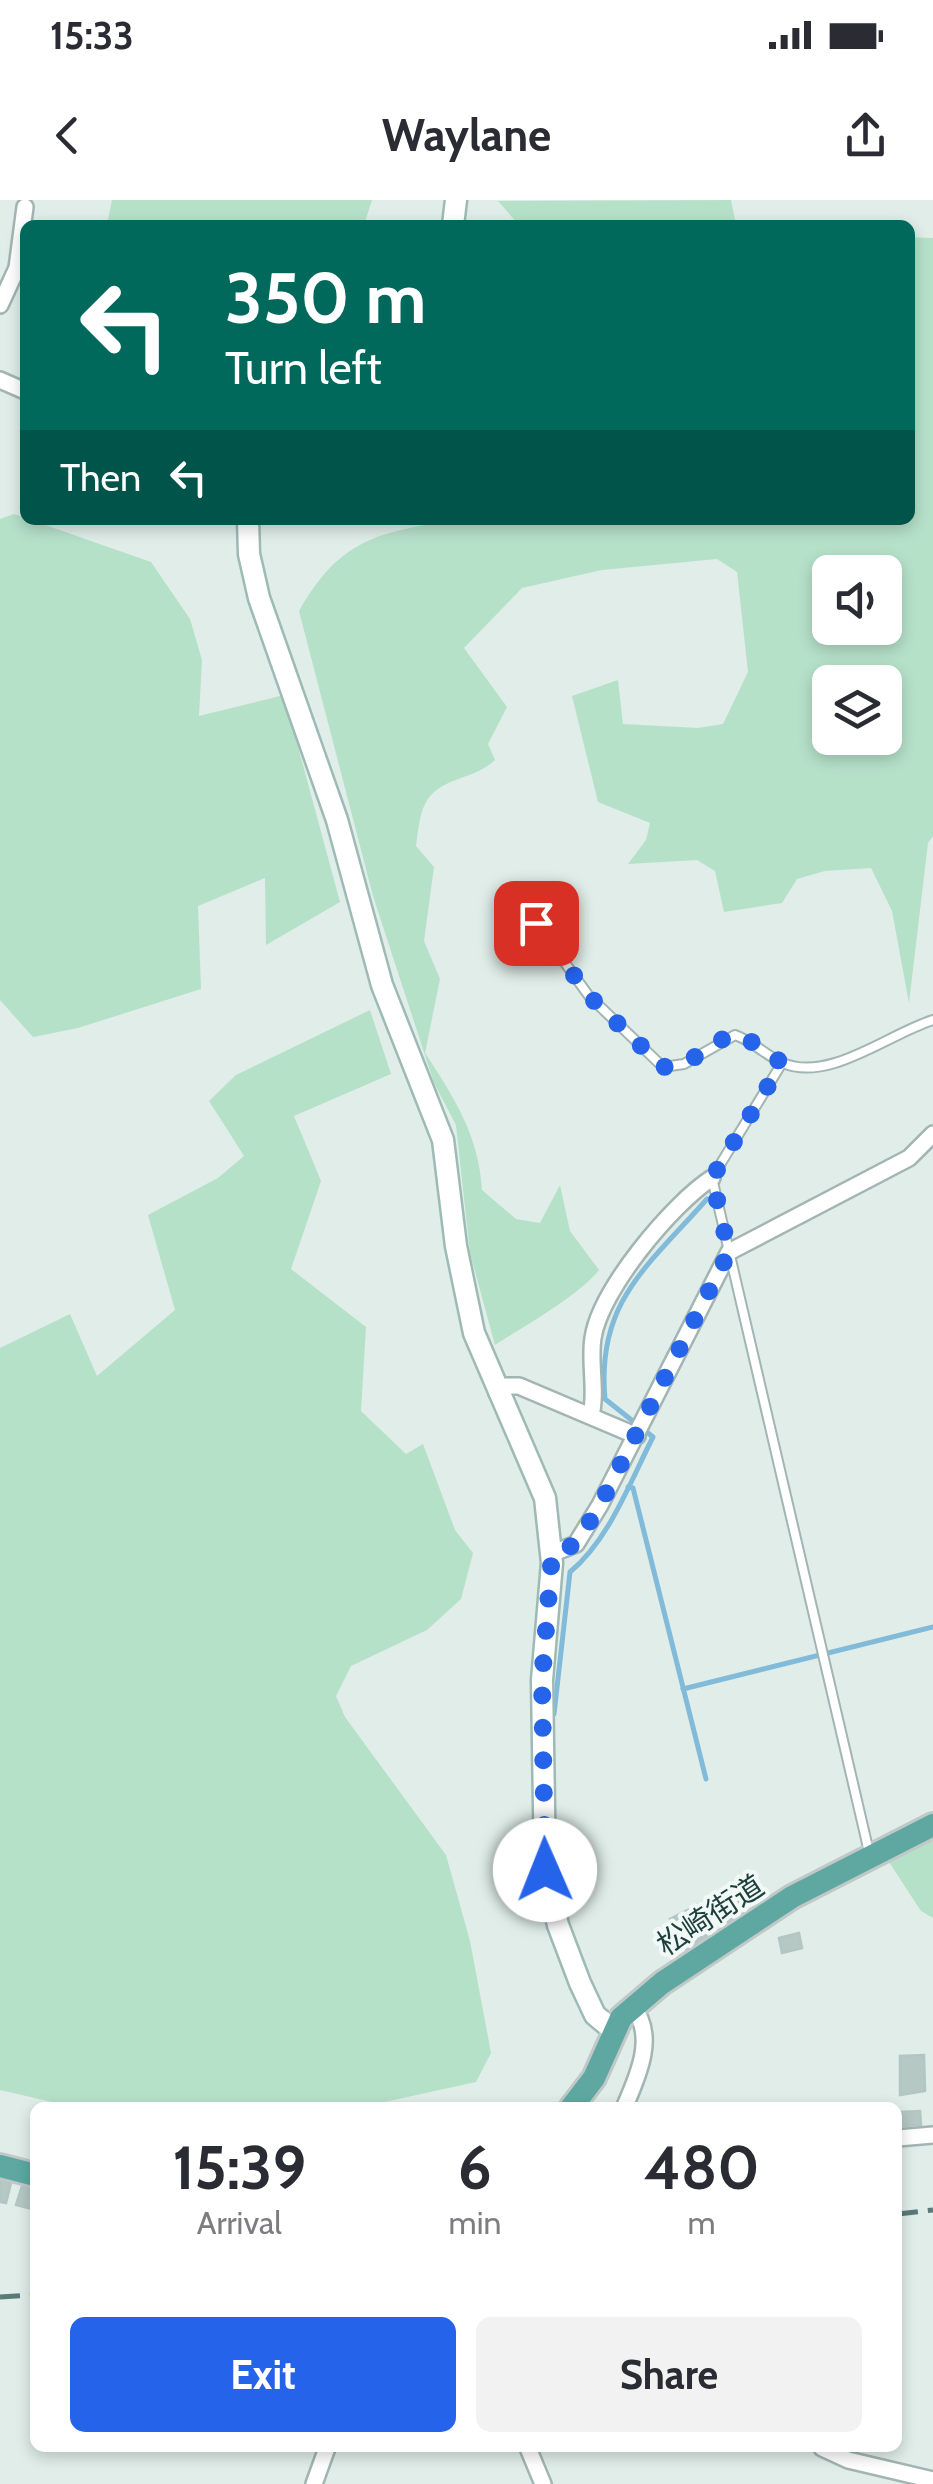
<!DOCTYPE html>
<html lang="en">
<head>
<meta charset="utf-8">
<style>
	:root { --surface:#fff; --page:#f2f2f3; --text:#2b2b33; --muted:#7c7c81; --accent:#2563eb }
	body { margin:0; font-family:Cabin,"Noto Sans JP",sans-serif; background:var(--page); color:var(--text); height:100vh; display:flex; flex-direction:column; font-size:38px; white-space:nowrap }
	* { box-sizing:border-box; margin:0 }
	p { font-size:32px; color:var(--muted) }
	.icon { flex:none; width:55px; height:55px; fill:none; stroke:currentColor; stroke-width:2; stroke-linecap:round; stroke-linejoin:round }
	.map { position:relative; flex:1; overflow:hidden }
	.side { position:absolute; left:30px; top:1902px; width:872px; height:350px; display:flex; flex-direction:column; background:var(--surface); border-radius:15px; box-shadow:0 5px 15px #0003 }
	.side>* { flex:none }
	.banner { position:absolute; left:20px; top:20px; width:895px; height:305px; border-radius:15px; box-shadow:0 5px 15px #0003; background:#00695c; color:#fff; overflow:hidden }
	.fabs { position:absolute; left:812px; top:355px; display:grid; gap:20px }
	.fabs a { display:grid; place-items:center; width:90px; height:90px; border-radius:15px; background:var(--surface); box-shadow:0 5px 15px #0003; font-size:50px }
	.pin { position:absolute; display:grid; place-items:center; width:85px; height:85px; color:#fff; margin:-42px; border-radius:20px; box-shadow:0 5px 15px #0006 }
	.me { position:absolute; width:110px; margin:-55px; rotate:359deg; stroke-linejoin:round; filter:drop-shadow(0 0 8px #0008) }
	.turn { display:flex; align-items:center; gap:35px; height:210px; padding:0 40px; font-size:45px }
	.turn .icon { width:130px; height:130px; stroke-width:2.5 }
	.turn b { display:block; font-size:70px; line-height:85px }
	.then { display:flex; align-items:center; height:95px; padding:0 40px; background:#0003; gap:20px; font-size:38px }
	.eta { display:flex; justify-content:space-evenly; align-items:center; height:170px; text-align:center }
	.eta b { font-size:60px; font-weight:800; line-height:70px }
	.primary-button { display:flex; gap:20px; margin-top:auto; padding:20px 40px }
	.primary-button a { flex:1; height:115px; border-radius:15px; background:var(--accent); color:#fff; font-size:40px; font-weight:800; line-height:115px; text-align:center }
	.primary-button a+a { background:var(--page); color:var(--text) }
	.status { display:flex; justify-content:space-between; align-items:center; height:70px; padding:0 50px; background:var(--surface); direction:ltr }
	.status svg { height:28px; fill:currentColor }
	header { display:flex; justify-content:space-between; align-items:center; height:130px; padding:0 40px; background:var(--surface); font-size:45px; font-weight:800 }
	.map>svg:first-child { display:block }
	.green { fill:#b6e1c9; fill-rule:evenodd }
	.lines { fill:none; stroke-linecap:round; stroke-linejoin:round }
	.stream { stroke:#81bbd9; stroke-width:5 }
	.building { fill:#b5c8c3; stroke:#b2c7c2; stroke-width:2.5 }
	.lane-casing { stroke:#a2b5b2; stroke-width:12 }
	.street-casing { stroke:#a2b5b2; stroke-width:20 }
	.secondary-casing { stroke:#9dbab5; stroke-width:25 }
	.primary-casing { stroke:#c0c9c8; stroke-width:28 }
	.lane { stroke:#fff; stroke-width:8 }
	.street { stroke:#fff; stroke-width:15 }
	.secondary { stroke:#fff; stroke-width:20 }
	.primary { stroke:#5fa8a2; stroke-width:22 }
	.rail { stroke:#597b78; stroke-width:5; stroke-dasharray:20 10; stroke-linecap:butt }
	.route { stroke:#2563eb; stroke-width:18; stroke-dasharray:0 32.4 }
	.labels { text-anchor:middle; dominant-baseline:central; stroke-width:8; stroke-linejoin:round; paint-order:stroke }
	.street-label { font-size:30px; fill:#1f3f3c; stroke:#f1f9f6 }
</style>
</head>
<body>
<div class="status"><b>15:33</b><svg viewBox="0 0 49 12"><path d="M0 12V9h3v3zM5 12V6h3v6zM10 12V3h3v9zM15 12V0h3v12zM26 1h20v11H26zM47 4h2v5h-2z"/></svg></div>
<header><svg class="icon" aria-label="back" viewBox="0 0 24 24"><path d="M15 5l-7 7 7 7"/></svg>Waylane<svg class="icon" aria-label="share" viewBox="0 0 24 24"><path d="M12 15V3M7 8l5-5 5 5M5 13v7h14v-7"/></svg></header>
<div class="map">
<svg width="933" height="2284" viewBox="0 0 933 2284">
	<rect width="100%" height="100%" fill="#e0ede9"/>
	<!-- green -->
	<g class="green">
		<path d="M112,0H372L364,25H107Z"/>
		<path d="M731,0L736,25H519L498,1Z"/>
		<path d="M910,37L933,38V636L928,643L909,803L892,711L871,668L825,671L797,679L782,703L724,712L715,671L697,660L628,664L646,640L650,623L598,602L572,496L618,480L623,524L698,528L723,524L748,472L737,372L717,359L602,370L522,388L464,448L507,507L488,544L495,560C475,580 438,577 425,604C419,615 418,633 416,646L434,667L424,741L440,779L425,853C454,897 479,936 482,990L516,1019L540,1023L560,985L570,1031L599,1070C581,1094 523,1127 495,1145L470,1053L456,925L434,883L373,696L299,411C340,339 378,332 456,320H910ZM830,372H885V428H830ZM885,482V538H830V482Z"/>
		<path d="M14,314L151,362L190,419L202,460L199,516L284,495L340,702L266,745L265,678L198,706L201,789L78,828L33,837L0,800V319Z"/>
		<path d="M370,810L391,874L294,916L321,981L291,1069L366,1127L361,1211L406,1254L423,1244L455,1330L473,1353L461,1399L427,1430L351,1466L336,1496L345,1517L446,1655L470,1741L491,1853L476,1882L357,1908H78L0,1890V1148L70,1114L97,1176L175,1110L148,1015L218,978L244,956L209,901L236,875Z"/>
		<path d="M933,1636V1718L921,1711L887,1659Z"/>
	</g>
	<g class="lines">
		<!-- stream -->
		<g class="stream">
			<path d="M628,1287L633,1288L706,1579"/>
			<path d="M683,1489L933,1427"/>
			<path d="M554,1514L570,1372C609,1340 630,1282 653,1237L605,1199C596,1102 648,1066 707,999"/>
		</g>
	</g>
	<!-- building -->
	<g class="building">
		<path d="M739,1689L742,1720L727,1722L723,1691Z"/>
		<path d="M697,1705L708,1740L687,1751L670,1719Z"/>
		<path d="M799,1733L802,1748L782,1753L779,1738Z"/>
		<path d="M924,1855L925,1891L900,1895V1856Z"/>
		<path d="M920,1911L921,1925L902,1926L901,1912Z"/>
		<path d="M0,1980L11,1983L6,2003L0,2002Z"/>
		<path d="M23,1983L35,1986V2010L16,2005Z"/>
	</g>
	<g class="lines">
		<!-- lane casing -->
		<g class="lane-casing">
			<g id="lane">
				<path d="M536,723L589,796L663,867L684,864L735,835C753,841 766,856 783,863C829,883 890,833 933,820"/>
				<path d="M782,863L712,978L869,1652"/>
			</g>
		</g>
		<!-- street casing -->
		<g class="street-casing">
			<g id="street">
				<path d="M0,105L17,68L25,7"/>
				<path d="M0,180L25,191"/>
				<path d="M497,1193L507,1186H519L637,1236"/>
				<path d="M591,1215C597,1191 589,1163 593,1138C600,1090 672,1004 712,978"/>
				<path d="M551,1354L576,1344L600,1305L729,1052L909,958L933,934"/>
				<path d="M624,1908C638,1876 657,1835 632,1806"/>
				<path d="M898,1938L933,1935"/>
				<path d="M528,2248L543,2284"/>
				<path d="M822,2248L848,2260L933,2280"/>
				<path d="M314,2284L327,2248"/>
			</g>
		</g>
		<!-- secondary casing -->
		<g class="secondary-casing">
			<g id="secondary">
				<path d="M453,25L456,0"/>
				<path d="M248,320L249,354L259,398L337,620L382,785L443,940L456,1046L474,1133L545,1298L552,1363L542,1480L545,1670L558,1725L580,1783L595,1815L613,1830"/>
			</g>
		</g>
		<!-- primary casing -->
		<g class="primary-casing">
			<g id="primary">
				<path d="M571,1908L594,1878L621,1818L662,1783L792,1697L933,1625"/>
				<path d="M0,1966L35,1975"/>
			</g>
		</g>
		<!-- lane -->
		<use href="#lane" class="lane"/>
		<!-- street -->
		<use href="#street" class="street"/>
		<!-- secondary -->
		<use href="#secondary" class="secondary"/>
		<!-- primary -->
		<use href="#primary" class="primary"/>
		<!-- rail -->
		<g class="rail">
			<path d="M898,2014L933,2010"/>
			<path d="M0,2097L35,2095"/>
		</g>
	</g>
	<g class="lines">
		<!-- route -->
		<path class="route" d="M536,723L589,796L663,867L684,864L729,835L746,838L782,863L712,978L729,1052L600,1305L576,1344L552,1354L542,1480L545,1670"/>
	</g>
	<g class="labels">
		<!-- street labels -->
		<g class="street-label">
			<text transform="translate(710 1715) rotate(-33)">松崎街道</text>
		</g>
	</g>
</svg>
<div class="fabs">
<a><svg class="icon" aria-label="sound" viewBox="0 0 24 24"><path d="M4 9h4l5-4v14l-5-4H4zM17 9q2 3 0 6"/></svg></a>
<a><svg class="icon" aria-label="layers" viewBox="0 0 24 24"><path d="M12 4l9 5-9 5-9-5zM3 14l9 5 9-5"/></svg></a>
</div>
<div class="pin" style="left:536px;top:723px;background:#d93025"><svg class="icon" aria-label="arrive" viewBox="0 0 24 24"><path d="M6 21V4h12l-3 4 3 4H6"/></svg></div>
<svg class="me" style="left:545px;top:1670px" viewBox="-20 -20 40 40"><circle r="19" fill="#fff"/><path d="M0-13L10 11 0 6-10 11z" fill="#2563eb"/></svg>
<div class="banner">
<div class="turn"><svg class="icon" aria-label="left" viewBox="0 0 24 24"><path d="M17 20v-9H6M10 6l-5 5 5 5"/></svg><div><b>350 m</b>Turn left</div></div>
<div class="then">Then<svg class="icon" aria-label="left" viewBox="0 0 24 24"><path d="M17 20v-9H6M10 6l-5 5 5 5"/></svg></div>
</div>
<section class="side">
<div class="eta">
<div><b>15:39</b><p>Arrival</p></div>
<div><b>6</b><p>min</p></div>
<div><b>480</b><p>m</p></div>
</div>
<div class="primary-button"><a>Exit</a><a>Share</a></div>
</section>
</div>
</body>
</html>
